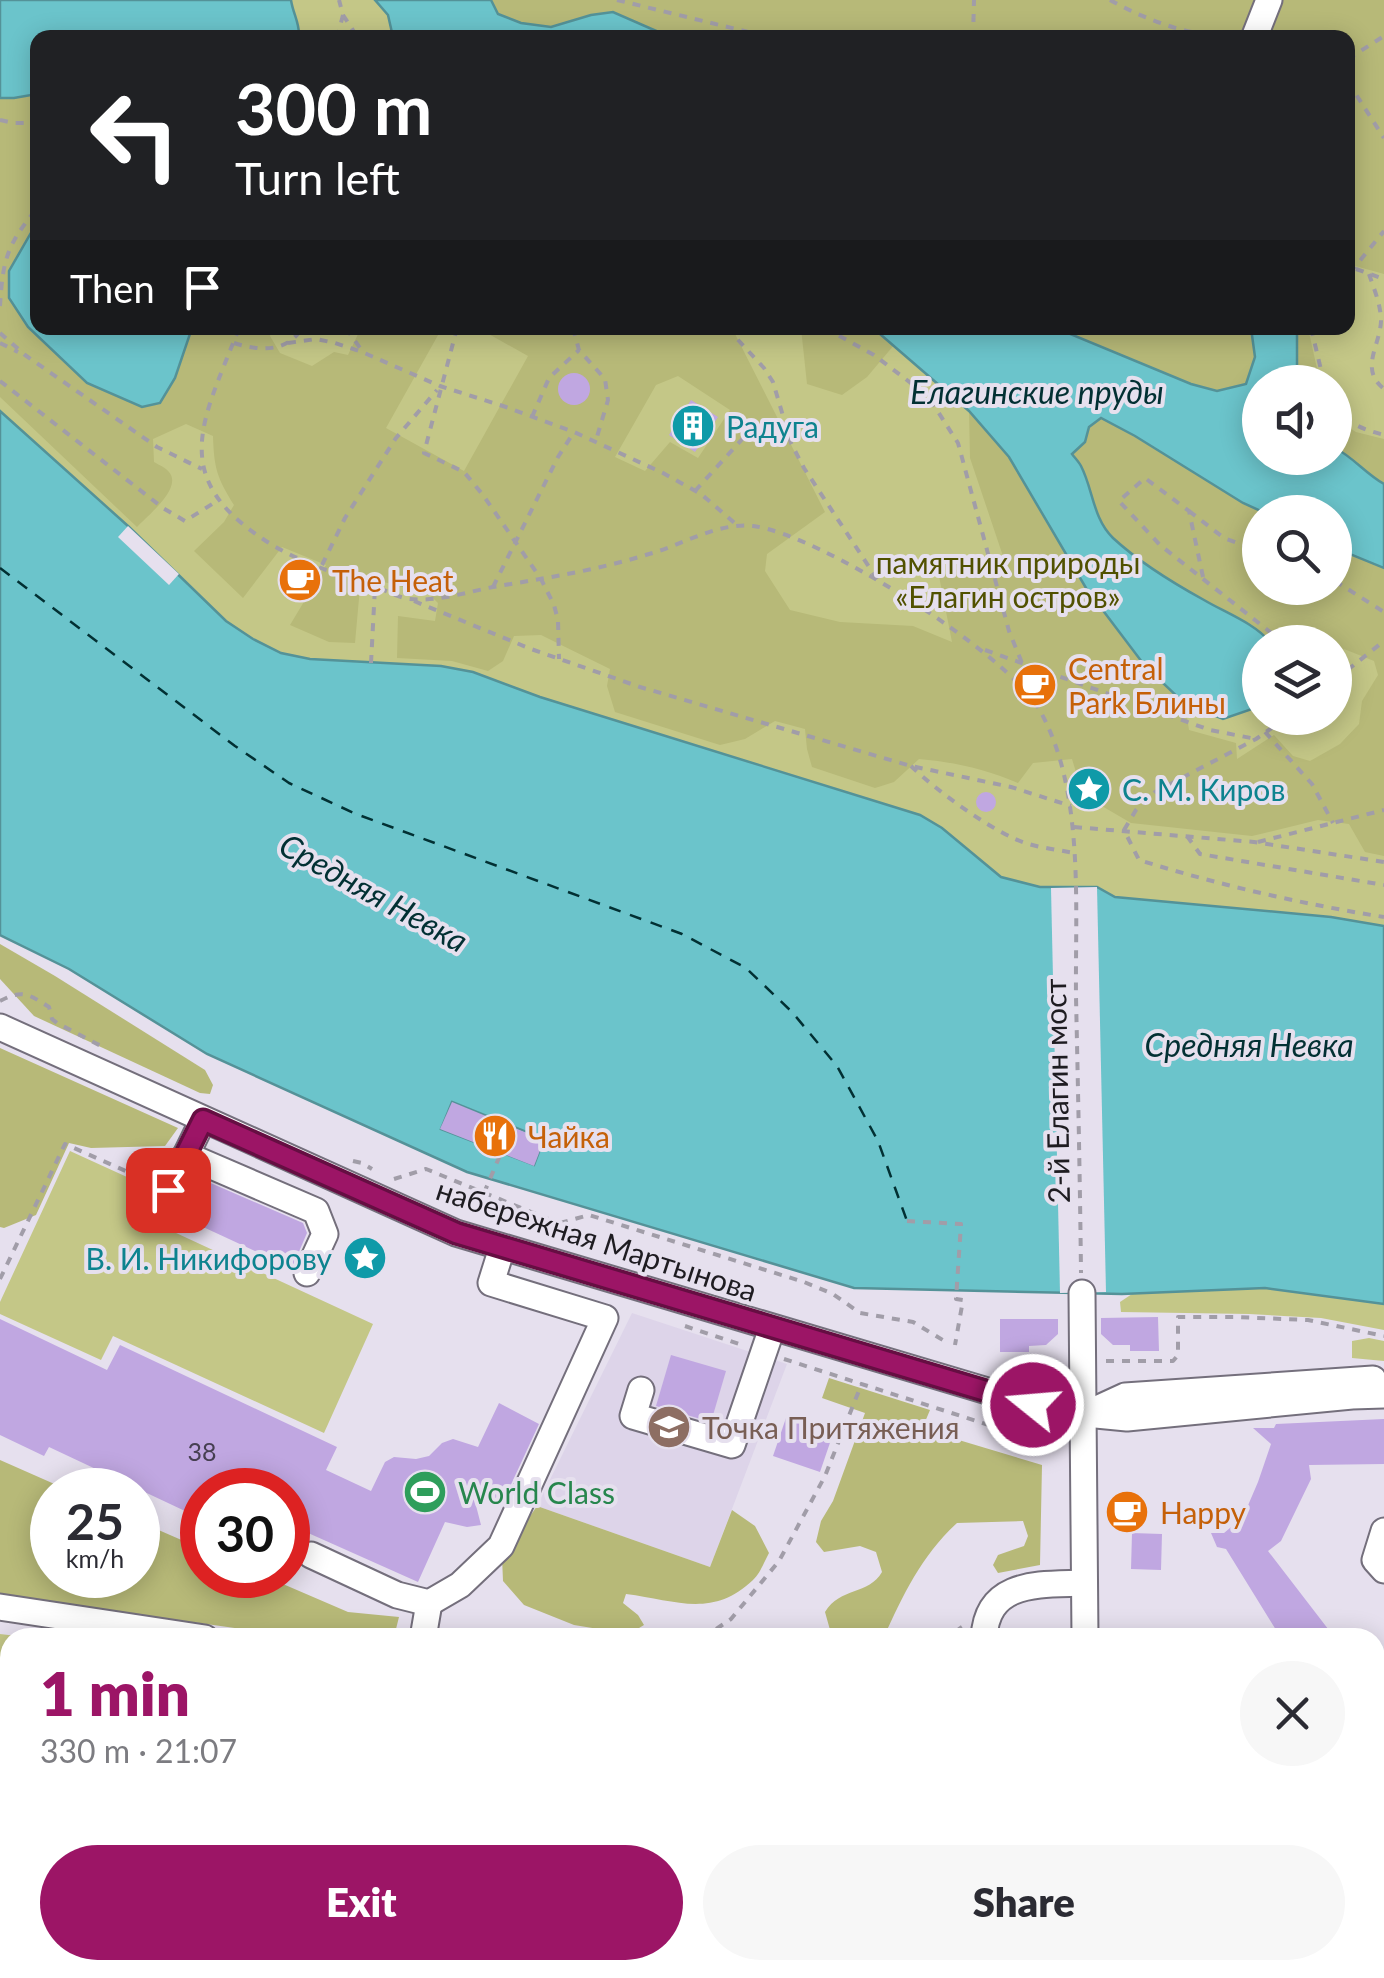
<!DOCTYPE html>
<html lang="en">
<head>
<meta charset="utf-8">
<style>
	:root { --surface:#fff; --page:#f7f7f7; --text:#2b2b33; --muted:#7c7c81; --accent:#9c1566 }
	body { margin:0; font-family:Lato,sans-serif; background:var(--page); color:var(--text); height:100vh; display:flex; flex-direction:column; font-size:38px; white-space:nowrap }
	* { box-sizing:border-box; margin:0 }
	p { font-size:32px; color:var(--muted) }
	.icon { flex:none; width:55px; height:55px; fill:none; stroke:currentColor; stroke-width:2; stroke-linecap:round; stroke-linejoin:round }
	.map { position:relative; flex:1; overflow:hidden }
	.sheet { position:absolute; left:0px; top:1628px; width:1385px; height:352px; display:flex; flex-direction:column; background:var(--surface); border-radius:30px 30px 0 0; box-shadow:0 5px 25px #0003 }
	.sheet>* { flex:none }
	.banner { position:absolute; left:30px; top:30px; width:1325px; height:305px; border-radius:20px; box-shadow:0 5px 25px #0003; background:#202124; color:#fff; overflow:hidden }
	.controls { position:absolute; left:1242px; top:365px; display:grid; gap:20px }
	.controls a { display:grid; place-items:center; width:110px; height:110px; border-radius:50%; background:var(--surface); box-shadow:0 5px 25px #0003; font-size:50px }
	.speed { position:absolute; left:30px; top:1468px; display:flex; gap:20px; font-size:50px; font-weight:700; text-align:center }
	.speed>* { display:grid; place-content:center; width:130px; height:130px; border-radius:50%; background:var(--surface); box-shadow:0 5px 25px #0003; line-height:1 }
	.speed small { font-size:25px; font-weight:400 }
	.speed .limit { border:15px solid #d22; background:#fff; color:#111 }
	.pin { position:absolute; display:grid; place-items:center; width:85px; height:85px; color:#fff; margin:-42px; border-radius:20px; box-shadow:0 5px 15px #0006 }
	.me { position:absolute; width:110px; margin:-55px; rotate:287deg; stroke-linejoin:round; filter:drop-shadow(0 0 8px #0008) }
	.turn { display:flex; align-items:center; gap:35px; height:210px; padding:0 40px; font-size:45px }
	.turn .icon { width:130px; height:130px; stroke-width:2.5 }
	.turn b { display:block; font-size:70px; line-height:85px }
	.then { display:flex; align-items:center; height:95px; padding:0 40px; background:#0003; gap:20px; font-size:38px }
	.round { display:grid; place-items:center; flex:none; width:105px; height:105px; border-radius:52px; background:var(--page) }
	.summary { display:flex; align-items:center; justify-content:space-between; height:170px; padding:0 40px }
	h1 { font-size:60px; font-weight:800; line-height:75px; color:var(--accent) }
	.action { display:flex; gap:20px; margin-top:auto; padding:20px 40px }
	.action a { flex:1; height:115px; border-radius:60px; background:var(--accent); color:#fff; font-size:40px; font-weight:800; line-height:115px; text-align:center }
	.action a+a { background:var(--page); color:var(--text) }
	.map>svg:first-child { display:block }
	.built { fill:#ddd4e9 }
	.green { fill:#c4c787; fill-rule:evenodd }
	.forest { fill:#b7b978; fill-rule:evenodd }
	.water { fill:#6bc4cb; stroke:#549298; stroke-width:2.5; fill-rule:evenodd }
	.pier { fill:#e6e0ee }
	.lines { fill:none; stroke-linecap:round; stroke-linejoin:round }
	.ferry { stroke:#023033; stroke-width:2.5; stroke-dasharray:12 10; stroke-linecap:butt }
	.building { fill:#c0a7e1 }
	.minor-casing { stroke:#746f7c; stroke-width:29 }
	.path { stroke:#a19da8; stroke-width:4; stroke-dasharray:8 8; stroke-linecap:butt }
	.minor { stroke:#fff; stroke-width:25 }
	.route-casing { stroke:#650e42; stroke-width:25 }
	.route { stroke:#9c1566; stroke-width:18 }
	.labels { text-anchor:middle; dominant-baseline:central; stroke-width:8; stroke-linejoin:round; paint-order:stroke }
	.number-label { font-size:25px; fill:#463f51 }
	.culture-label { font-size:30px; fill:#0d838f; stroke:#e6e0ee; text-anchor:start }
	.park-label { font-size:30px; fill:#515100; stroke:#e6e0ee }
	.food-label { font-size:30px; fill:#c56008; stroke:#e6e0ee; text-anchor:start }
	.street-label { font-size:30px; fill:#1e1c21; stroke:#e6e0ee }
	.education-label { font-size:30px; fill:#785e54; stroke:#e6e0ee; text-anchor:start }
	.leisure-label { font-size:30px; fill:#27864d; stroke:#e6e0ee; text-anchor:start }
	.water-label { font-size:32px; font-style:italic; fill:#023033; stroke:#e6e0ee }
</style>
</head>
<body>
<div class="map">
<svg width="1384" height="1978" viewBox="0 0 1384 1978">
	<rect width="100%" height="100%" fill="#e6e0ee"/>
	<!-- built -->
	<path class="built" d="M632,1313L787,1364L710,1567L537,1506Z"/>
	<!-- green -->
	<g class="green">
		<path d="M0,0H1384V926L1331,917L1115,897L1097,887H1040L1001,877L942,828L920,815L540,697L473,672L441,666L310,659L281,653L253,639L226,621L128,526L0,411ZM38,38H1348V328H38ZM1260,382H1335V458H1260ZM1260,512H1335V588H1260ZM1260,642H1335V718H1260Z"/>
		<path d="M70,1151L173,1198L161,1226L373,1324L324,1433L113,1336L101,1360L0,1314V1302Z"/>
		<path d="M1265,1288L1384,1304V1330L1321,1318L1249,1314L1121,1312L1120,1302L1132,1294Z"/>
		<path d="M1369,1338L1384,1341V1361L1352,1358V1341Z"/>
		<path d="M0,1634L25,1637L10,1638V1970H1054V1978H0Z"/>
	</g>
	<!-- forest -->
	<g class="forest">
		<path d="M491,0H1384V274L1348,264V38H670L613,12L591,15L551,27L521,23L498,14Z"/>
		<path d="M37,94V227L32,231L28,327L142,406L160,403L175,378L192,328H272L270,336L280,353L312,366L334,352L348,355L361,328H442L386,428L464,471L528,356L478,328H732L825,512L767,554L765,571L790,610L840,622L913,626L952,642L939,576L966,566L1008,571L970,458L969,411L1009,457L1086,588L1145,666L1185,704L1189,730L1236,743L1237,759L1274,735L1293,756L1310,761L1340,744L1359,724L1362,701L1378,675L1374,661L1344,649L1335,656V642H1270C1254,623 1226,613 1204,600C1173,583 1139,562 1113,538C1093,518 1093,488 1081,466C1079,461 1075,458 1071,454L1084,442L1089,427L1102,418L1263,512H1260V588H1335V548L1384,568V856L1365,852L1349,824L1318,820L1252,836L1131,823L1083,795L1072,759L1033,763L1018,783C985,769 954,762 919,759L894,782L875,788L812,767L807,749L805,729L775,721L745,739L720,745L615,712L607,686L610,669L541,635L514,636L503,661L488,671L452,661L397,658L398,616L435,621L438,603L429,594L361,576L355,643L329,642L290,625L326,565L282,547L243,598L194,551L224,522L234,505C217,478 214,468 213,436L186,424L153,439L154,462C159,465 165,467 169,472C183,488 147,516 137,527L0,397V98H14ZM678,376L730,410L698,458L670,442L645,471L615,457L656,385Z"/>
		<path d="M801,328H873L894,345L867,377L842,395L807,384Z"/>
		<path d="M1056,328H1251L1255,357L1246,384L1217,391L1191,384Z"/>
		<path d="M1297,328H1308L1320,382H1297Z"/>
		<path d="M1335,419L1356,432L1384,439V484C1366,474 1353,457 1335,448Z"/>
		<path d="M0,944L55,976L205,1070L213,1085L210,1094L200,1093L34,1016L0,979Z"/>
		<path d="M0,1048L178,1128L165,1146L91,1148L69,1143L36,1215L4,1228L0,1227Z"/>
		<path d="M829,1378L930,1410L922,1429L1042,1465L1040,1565L998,1573L993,1565L998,1555L1024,1546L1028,1536L1023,1521L957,1523C922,1555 903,1595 884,1637H832L825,1612C840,1587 869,1595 882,1572L876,1552L860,1546L824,1552L816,1542L821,1521L833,1501L865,1413L822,1398Z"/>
		<path d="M0,1460L68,1490H52V1575H138V1521L202,1549V1575H262L348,1612L399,1617L394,1637H298L0,1595Z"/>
		<path d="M537,1506L710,1567L732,1510L755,1526L769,1553C764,1562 760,1574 753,1580C712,1619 675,1600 626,1594L623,1603L638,1615L644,1625L629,1634L574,1625L524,1605L503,1581L502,1557Z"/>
		<rect x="968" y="1970" width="82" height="8"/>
	</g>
	<!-- water -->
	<g class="water">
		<path d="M0,0H291C293,14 300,23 299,37L38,38L37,94L14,98H0Z"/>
		<path d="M375,0H491L498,14L521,23L551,27L591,15L613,12L670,37H393L388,15Z"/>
		<path d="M37,227L38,328H192L175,378L160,403L142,407L87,383L28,327L9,298V271L32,231Z"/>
		<path d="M873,328H1056L1191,384L1217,391L1246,384L1255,357L1251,328H1297V382H1260V458H1335V448C1353,457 1366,474 1384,484V568L1335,548V512H1263L1243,503L1135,436L1101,418L1089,427L1085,442L1072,454C1075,458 1079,462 1081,466C1093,489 1093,519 1113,538C1139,562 1173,583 1204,600C1226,613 1254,623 1270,642H1260V702L1255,708L1223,719L1185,704L1145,666L1086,588L1009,457L969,411Z"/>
		<path d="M0,411L128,526L226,621L253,639L281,653L310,659L441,666L473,672L540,697L920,815L942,828L1001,877L1040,887H1097L1115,897L1331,917L1384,926V1304L1265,1288L1122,1294L854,1288L467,1172L207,1054L69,969L0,935ZM452,1102L544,1139L534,1165L441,1129Z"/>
	</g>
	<!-- pier -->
	<g class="pier">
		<path d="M128,526L179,574L169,585L118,537Z"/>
		<path d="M1097,887L1106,1292L1060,1293L1051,888Z"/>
	</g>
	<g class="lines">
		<!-- ferry -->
		<path class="ferry" d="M0,568L235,746L289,783L356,814L682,934L746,968L792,1012L837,1066L878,1141L907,1221"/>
	</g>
	<!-- building -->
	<g class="building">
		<circle cx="574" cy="389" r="16"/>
		<path d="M691,400L718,417L695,452L669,435Z"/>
		<circle cx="986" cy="802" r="10"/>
		<path d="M452,1102L544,1140L534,1166L440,1129Z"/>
		<path d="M206,1181L303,1223L307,1233L292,1268L188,1220Z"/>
		<path d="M1158,1317L1159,1351H1130V1345H1113L1101,1334V1318Z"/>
		<path d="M0,1319L107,1370L120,1345L337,1447L326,1470L371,1491L385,1462L394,1457L416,1459L429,1456L442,1443L453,1439L478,1447L499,1403L539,1424L501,1506L473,1494L481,1525L467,1527L445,1522L418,1582L288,1524V1490H202V1519L49,1447L44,1456L0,1435Z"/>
		<path d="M1000,1319H1058V1334L1046,1345L1029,1346V1352H1000Z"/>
		<path d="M671,1355L726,1371L711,1422L656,1406Z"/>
		<path d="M787,1415L834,1431L820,1472L773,1456Z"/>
		<path d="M1384,1419V1464L1309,1465L1311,1479L1281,1541L1268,1551L1335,1638H1281L1226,1549L1217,1547L1211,1533H1224L1243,1517L1258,1482L1271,1444L1253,1428H1274L1276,1424Z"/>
		<path d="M1132,1533L1162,1534L1161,1570L1131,1569Z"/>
	</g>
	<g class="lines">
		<!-- minor casing -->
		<g class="minor-casing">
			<g id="minor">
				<path d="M1254,38L1269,0"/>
				<path d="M0,1027L456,1233L1055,1411L1127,1418L1352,1396L1384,1395"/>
				<path d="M186,1155L316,1211L325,1234L307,1273"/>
				<path d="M169,1190L203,1120"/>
				<path d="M1082,1293L1085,1638"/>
				<path d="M641,1390L633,1416L732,1445L772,1328"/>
				<path d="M1088,1413L1125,1396L1373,1379"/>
				<path d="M1384,1531L1375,1560L1384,1570"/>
				<path d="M311,1555L397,1595L429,1603L460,1585L501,1546L605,1318L491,1283L502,1248"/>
				<path d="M0,1607L205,1638"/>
				<path d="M423,1638L429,1603"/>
				<path d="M984,1638C987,1579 1041,1585 1084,1583"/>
				<path d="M1375,1786L1384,1787"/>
				<path d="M1088,1970V1978"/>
			</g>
		</g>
		<!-- path -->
		<g class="path">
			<path d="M617,0L773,38"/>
			<path d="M1110,0C1148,21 1189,36 1233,37"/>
			<path d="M343,15L358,38"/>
			<path d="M337,38L343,15L339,0"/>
			<path d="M973,38L974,0"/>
			<path d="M1348,59L1384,36"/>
			<path d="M1348,82L1384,138"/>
			<path d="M0,120L13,123H38"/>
			<path d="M1348,268H1354L1384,231"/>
			<path d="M1356,269L1384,279"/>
			<path d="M1369,274C1374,289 1381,305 1381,321C1380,346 1359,369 1384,389"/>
			<path d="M0,306C3,258 7,245 38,207"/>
			<path d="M239,328C205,417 166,475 263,539C297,562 340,575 379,588C389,592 400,598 410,599C437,602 467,592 493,587C546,578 598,570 649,554C682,545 718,522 753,526C819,534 1006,652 1039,709C1085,789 1075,906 1076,997C1078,1089 1080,1181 1081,1273"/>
			<path d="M346,328L360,348"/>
			<path d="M457,328L424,453L464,472L483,495L541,579L554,605L558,620L559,659"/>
			<path d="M573,328L579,350L605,379L608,400L596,440"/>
			<path d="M727,328L764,368L773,382L791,443L804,468L879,582"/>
			<path d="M825,328L874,355L928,396L958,443L1009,631L1022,663"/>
			<path d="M1311,328L1324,382"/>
			<path d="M0,333L25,355L157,447L202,469"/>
			<path d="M0,343L18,352"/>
			<path d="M234,343C259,351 287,353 302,328"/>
			<path d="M288,343L316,339L335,343L362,352L440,386L506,407L574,432L663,473L701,494L738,526"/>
			<path d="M0,381L163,508L185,521L217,501"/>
			<path d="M1335,405C1344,423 1365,430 1384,435"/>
			<path d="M532,417L549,378L579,350"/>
			<path d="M695,491L745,436L766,431L788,433"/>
			<path d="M1189,511L1224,538L1260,551"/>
			<path d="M322,565L345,518L396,438L437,390"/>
			<path d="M1203,577L1189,511L1145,478L1119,501L1160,545L1279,639L1281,642"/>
			<path d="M1335,581L1384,612"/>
			<path d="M493,587L558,457L574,432"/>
			<path d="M414,601L531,649L640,687L911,766L1011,787L1071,806"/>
			<path d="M985,650L1210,730L1256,739"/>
			<path d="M371,663L375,587"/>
			<path d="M1335,680L1384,641"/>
			<path d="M1286,718L1256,739L1155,792L1136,810L1124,830L1139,860C1219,885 1302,904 1384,917"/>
			<path d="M1265,732L1312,784L1333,823"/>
			<path d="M911,766C936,790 981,823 1013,838C1031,847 1054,849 1074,853"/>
			<path d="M1074,827L1254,842L1384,862"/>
			<path d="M1187,836L1200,854L1384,885"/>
			<path d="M1258,842L1384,810"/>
			<path d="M0,1001C23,989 28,994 49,1007L52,1019L57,1023L101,1046"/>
			<path d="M353,1161L362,1163L372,1169"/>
			<path d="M394,1179L426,1169L580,1232L585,1246"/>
			<path d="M484,1193L501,1153"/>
			<path d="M907,1221L961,1224L956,1299L963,1300L955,1345"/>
			<path d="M560,1223L589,1215L804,1282L833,1294L860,1313L913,1322L946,1342"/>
			<path d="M0,1279L65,1144L148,1181"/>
			<path d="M685,1326L742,1345"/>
			<path d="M784,1359L1054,1446"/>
			<path d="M1106,1361H1173L1178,1355V1317H1234L1308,1320L1384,1336"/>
			<path d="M703,1638L731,1619L779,1561L825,1476L862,1383"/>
			<path d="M945,1638L962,1627"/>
			<path d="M0,1733L10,1743"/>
			<path d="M299,1970L301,1978"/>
			<path d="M367,1970L377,1978"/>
			<path d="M824,1970L838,1978"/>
			<path d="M114,1978L126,1970"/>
			<path d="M481,1978L490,1970"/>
			<path d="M795,1978V1970"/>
			<path d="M846,1978L868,1970"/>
		</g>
		<!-- minor -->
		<use href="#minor" class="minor"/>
	</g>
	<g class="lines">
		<!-- route casing -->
		<g class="route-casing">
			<path id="route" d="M168,1190L203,1120L456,1233L1033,1405"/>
		</g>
		<!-- route -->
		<use href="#route" class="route"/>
	</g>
	<!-- icons -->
	<defs>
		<g id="building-disc" transform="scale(2.25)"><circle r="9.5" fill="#0f9aa8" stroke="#e6e0ee"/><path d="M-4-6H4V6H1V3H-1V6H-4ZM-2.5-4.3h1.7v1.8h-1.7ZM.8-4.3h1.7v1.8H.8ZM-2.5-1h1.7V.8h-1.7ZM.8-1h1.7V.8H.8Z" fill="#fff"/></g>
		<g id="cafe-disc" transform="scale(2.25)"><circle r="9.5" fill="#e8710a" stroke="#e6e0ee"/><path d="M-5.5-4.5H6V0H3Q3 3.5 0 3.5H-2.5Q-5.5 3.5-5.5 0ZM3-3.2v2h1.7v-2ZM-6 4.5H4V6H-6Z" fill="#fff"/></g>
		<g id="sight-disc" transform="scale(2.25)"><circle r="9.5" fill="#0f9aa8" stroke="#e6e0ee"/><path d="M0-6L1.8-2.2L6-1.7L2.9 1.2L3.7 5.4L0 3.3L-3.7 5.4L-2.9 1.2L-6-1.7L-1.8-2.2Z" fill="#fff"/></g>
		<g id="restaurant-disc" transform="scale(2.25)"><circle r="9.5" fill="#e8710a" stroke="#e6e0ee"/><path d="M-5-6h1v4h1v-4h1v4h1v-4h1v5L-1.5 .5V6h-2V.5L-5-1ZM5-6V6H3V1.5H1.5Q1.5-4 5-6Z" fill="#fff"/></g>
		<g id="school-disc" transform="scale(2.25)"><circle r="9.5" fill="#8d6e63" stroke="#e6e0ee"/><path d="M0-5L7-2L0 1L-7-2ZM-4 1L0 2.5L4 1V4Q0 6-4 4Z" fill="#fff"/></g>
		<g id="stadium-disc" transform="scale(2.25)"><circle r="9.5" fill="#2e9e5b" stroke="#e6e0ee"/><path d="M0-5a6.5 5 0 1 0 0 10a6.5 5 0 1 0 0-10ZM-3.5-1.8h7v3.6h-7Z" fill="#fff"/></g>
	</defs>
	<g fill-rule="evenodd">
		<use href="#building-disc" x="693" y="426"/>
		<use href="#cafe-disc" x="300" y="580"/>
		<use href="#cafe-disc" x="1035" y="685"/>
		<use href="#sight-disc" x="1089" y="789"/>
		<use href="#restaurant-disc" x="495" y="1136"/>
		<use href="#sight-disc" x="365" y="1258"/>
		<use href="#school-disc" x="669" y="1427"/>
		<use href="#stadium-disc" x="425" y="1492"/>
		<use href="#cafe-disc" x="1127" y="1512"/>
	</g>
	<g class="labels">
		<!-- number labels -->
		<g class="number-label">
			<text x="202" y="1451">38</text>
		</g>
		<!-- culture labels -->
		<g class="culture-label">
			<text x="726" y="426">Радуга</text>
			<text x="1122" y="789">С. М. Киров</text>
			<text x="332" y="1258" text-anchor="end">В. И. Никифорову</text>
		</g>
		<!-- park labels -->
		<g class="park-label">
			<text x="1008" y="562">памятник природы<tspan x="1008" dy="34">«Елагин остров»</tspan></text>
		</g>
		<!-- food labels -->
		<g class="food-label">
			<text x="332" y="580">The Heat</text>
			<text x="1068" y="668">Central<tspan x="1068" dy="34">Park Блины</tspan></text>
			<text x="528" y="1136">Чайка</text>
			<text x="1160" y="1512">Happy</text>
		</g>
		<!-- street labels -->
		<g class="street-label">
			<text transform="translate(1056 1091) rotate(-91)">2-й Елагин мост</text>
			<text transform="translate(597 1239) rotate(18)">набережная Мартынова</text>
		</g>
		<!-- education labels -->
		<g class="education-label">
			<text x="702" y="1427">Точка Притяжения</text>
		</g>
		<!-- leisure labels -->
		<g class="leisure-label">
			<text x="458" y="1492">World Class</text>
		</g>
		<!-- water labels -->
		<g class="water-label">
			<text x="1037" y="391">Елагинские пруды</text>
			<text transform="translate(374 892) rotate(29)">Средняя Невка</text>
			<text x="1249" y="1044">Средняя Невка</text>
		</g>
	</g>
</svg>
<div class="controls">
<a><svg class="icon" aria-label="sound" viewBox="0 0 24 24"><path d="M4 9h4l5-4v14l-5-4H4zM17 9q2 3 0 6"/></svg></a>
<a><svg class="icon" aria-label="search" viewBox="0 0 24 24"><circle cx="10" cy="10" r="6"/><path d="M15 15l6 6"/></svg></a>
<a><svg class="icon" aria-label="layers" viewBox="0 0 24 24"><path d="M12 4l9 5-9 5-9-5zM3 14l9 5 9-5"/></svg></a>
</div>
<div class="speed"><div>25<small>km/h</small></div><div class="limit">30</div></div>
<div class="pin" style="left:168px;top:1190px;background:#d93025"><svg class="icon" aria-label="arrive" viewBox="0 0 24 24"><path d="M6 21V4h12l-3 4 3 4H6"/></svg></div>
<svg class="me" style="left:1033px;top:1405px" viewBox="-20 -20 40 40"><circle r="17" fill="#9c1566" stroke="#fff" stroke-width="3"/><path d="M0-11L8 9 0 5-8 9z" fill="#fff"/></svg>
<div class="banner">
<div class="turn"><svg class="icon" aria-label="left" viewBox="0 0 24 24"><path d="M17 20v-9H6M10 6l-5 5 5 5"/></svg><div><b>300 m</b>Turn left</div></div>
<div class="then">Then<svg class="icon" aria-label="arrive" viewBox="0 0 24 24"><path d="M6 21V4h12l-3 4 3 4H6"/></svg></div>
</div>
<section class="sheet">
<div class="summary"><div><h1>1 min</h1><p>330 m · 21:07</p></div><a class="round"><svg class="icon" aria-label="close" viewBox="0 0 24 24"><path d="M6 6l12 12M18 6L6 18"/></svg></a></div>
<div class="action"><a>Exit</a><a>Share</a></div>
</section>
</div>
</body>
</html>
